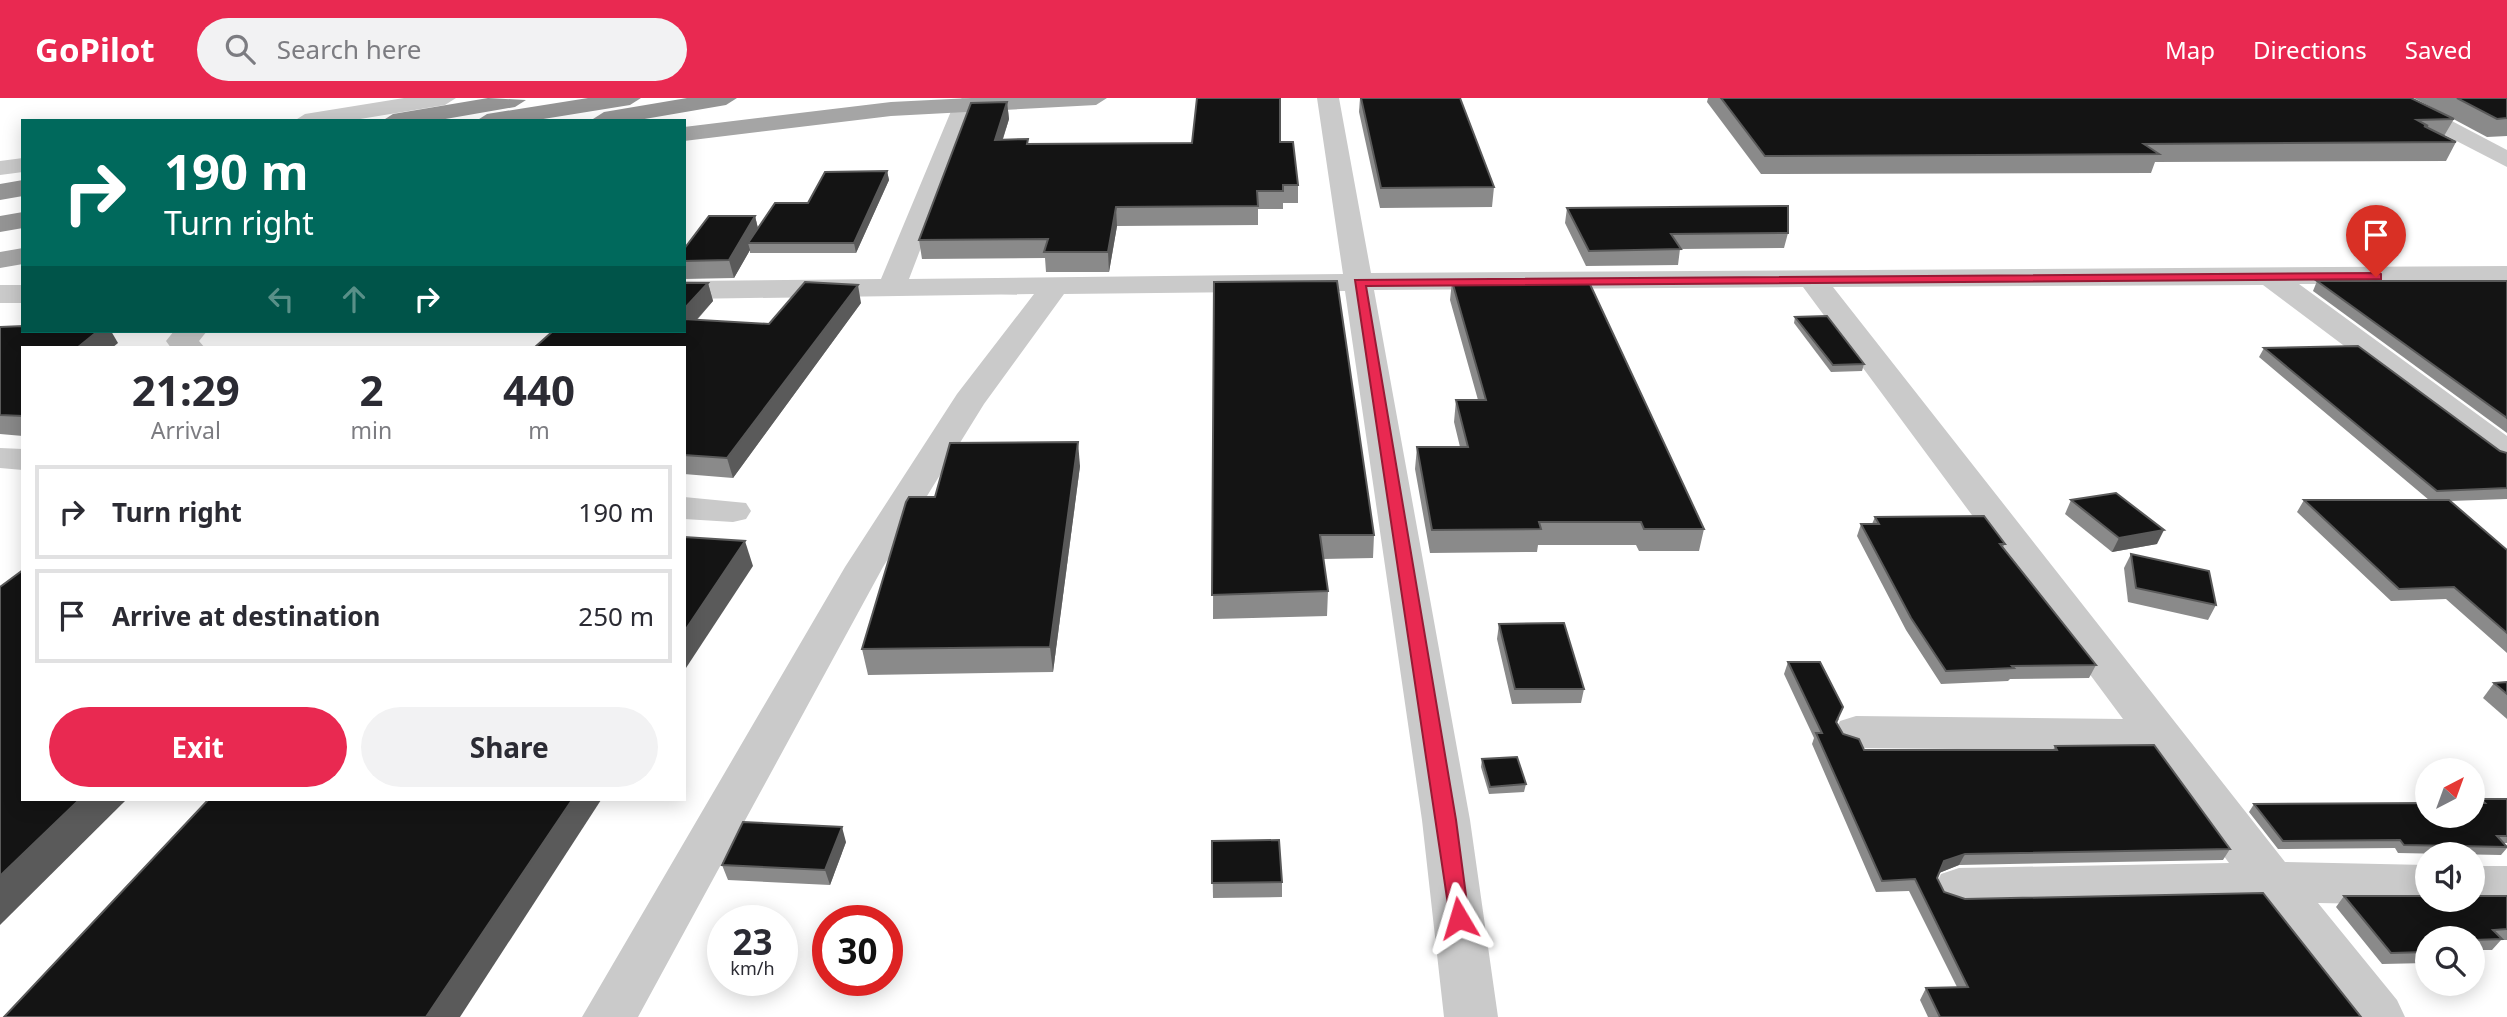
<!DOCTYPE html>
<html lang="en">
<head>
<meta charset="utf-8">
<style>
	:root { --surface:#fff; --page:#f2f2f3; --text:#2b2b33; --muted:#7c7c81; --line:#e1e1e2; --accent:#e92951 }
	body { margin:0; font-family:"Noto Sans",sans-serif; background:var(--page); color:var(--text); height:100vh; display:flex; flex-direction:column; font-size:26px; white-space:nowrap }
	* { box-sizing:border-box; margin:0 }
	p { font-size:23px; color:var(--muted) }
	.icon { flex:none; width:38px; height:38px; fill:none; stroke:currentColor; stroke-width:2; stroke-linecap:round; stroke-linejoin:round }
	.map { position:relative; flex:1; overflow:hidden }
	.drawer { position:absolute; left:21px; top:248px; width:665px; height:455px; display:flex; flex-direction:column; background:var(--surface); border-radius:0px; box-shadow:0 4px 18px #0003 }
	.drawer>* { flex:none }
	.hud { position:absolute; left:21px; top:21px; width:665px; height:214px; border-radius:0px; box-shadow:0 4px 18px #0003; background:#00695c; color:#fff; overflow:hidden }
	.needle { width:46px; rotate:41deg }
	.buttons { position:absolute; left:2415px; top:660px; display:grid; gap:14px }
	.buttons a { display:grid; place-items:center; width:70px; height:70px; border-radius:50%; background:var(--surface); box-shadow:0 4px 18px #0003; font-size:35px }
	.speed { position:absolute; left:707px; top:807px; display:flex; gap:14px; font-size:35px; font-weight:700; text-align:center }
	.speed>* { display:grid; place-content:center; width:91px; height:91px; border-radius:50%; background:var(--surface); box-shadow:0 4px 18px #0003; line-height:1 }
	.speed small { font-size:18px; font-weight:400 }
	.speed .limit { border:10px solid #d22; background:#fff; color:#111 }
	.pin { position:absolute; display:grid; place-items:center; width:60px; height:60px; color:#fff; margin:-72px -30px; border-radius:50% 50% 50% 0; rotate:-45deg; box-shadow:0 0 7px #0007 }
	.pin .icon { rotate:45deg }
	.me { position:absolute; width:77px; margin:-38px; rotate:353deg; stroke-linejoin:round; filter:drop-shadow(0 0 5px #0008) }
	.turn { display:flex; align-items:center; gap:24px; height:147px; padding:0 28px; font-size:32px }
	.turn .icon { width:91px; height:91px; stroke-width:2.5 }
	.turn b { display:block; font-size:49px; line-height:60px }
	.lanes { display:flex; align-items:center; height:66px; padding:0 28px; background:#0003; justify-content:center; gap:35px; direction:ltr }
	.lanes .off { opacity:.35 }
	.eta { display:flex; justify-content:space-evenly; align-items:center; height:119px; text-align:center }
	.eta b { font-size:42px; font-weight:700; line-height:49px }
	.button { display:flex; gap:14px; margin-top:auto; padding:14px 28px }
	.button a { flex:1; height:80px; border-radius:42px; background:var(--accent); color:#fff; font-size:28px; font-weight:700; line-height:80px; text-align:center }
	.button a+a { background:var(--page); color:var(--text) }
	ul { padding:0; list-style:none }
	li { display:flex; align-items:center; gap:21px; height:94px; margin:0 14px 10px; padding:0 14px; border:4px solid var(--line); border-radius:0px }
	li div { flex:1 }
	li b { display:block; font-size:26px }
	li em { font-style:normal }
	header { display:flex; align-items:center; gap:42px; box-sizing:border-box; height:98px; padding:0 35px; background:var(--accent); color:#fff }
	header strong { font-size:33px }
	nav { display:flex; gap:38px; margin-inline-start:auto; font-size:24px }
	.search { width:490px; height:63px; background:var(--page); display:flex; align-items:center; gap:18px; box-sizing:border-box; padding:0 24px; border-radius:38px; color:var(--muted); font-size:26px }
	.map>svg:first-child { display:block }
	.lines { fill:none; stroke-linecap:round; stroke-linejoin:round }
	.minor { fill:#cacaca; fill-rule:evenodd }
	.major { fill:#a5a5a5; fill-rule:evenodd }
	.highway { fill:#949494; fill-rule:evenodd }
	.wall { fill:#8a8a8a }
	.shaded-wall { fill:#5a5a5a }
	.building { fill:#141414; stroke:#5a5a5a; stroke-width:2 }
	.route { fill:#e92951; stroke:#971b35; stroke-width:2 }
</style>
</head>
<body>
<header>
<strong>GoPilot</strong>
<div class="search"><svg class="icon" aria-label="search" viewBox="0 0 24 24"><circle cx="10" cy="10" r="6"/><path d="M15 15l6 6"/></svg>Search here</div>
<nav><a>Map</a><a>Directions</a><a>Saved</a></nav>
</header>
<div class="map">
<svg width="2507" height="919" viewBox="0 0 2507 919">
	<rect width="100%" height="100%" fill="#fff"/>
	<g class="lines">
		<!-- minor -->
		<g class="minor">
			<path d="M404,0H456L445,7L348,23H294L305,16Z"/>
			<path d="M962,0L973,1L976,6L909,181L1343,176L1317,0H1339L1371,175L2507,168V186H2299L2507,338V364L2495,361L2263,187L1833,189L2285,764L2427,767V802H2444L2427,807L2318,805L2397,902L2405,919H2346L2259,804L1959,810L1941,804L1934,790L1941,776L1959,770L2229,765L2147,653L1856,650L1840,645L1834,634L1840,623L1856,618L2123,621L1803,189L1374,192L1470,722L1498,919H1444L1422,722L1345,193L1064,196L984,306L883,469L638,919H582L845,469L957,296L1034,196L684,201V183L881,181L954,6Z"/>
			<path d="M2380,0H2408L2507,52V69L2383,5Z"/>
			<path d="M23,60V74L0,77V63Z"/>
			<rect x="0" y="187" width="23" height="18"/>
			<path d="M174,233H207L199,243L205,250H171L166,243Z"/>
			<path d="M0,350L23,351V372L0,370Z"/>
			<path d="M684,399L746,405L751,413L746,421L733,424L684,421Z"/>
			<path d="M2473,768H2507V808H2473L2455,802H2473Z"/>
		</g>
		<!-- major -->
		<g class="major">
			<path d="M971,0H1107L1096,7L891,18L684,43V29L891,4Z"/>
			<path d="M23,150V166L0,170V154Z"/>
		</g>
		<!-- highway -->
		<g class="highway">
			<path d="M488,0L526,2L515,9L434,23H382L393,16Z"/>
			<path d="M588,0H641L630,7L531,23H476L487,16Z"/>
			<path d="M687,0H737L726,7L633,23L593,21L604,14Z"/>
			<path d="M23,82V98L0,102V86Z"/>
			<path d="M23,114V130L0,134V118Z"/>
		</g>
	</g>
	<!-- wall -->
	<g class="wall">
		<path d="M1360,0H1460L1494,89L1492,109L1380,110L1359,14Z"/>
		<path d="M1708,0H2411L2454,21L2444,38L2456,44L2446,63L2155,64L2151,75L1761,76L1707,4Z"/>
		<path d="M2414,0H2507V38L2487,39Z"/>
		<path d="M1007,4L1009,21L1003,41L1029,46L1280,44L1298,87V105H1283V111H1258V127L1117,128L1109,174H1046L1045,160L922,161L919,142Z"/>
		<path d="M887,73L889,82L856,155H750V152L734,180L684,181V151L755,118L758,130L808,105Z"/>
		<path d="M1567,110L1788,135L1784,150L1680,151L1678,167L1586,168L1565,125Z"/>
		<path d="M1452,183L1704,431L1699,453H1639L1636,447H1538L1537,454L1430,455L1415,371L1417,349H1460L1454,324L1456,302H1478L1450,202Z"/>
		<path d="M2317,183H2507V335L2313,193Z"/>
		<path d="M1214,184L1374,437L1373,460L1323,461L1328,493L1327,518L1213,521Z"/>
		<path d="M708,185L713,203L697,222L769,226L861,205L733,380L684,376V250Z"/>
		<path d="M1795,219L1864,266L1862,273L1831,274L1794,225Z"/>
		<path d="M0,229L118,245L23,250V338L0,336Z"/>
		<path d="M2264,250L2500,353L2507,355V401L2450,403L2507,452V555L2446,501L2391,503L2297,414L2304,402H2429L2259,259Z"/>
		<path d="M1080,368L1053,574L868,577L862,551L935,399Z"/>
		<path d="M2071,402L2157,446L2112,454L2065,416Z"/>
		<path d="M1875,419L2005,446L2003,449L2096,567L2089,580L2010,581L2008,583L1941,586L1906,532L1857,438L1861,426H1872Z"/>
		<path d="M2131,456L2216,507L2208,522L2128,504L2124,470Z"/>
		<path d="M1499,526L1584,591L1581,605L1512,606L1497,541Z"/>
		<path d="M1788,564L1839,621L1837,625L1843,636L1864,652H2053L2055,648L2230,751L2223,762L1959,767L1939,775L1937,780L1944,794L1965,801L2361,919H1928L1920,902L1926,890L1957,889L1909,793L1876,794L1812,646L1814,640L1784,576Z"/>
		<path d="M2507,584V621L2483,600L2494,585Z"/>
		<path d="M1482,661L1526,686L1524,694L1489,696L1481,669Z"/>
		<path d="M2481,701H2507V745H2504L2507,750L2501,757L2398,755L2395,750L2278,751L2249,714L2254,706L2478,705Z"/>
		<path d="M1212,743L1282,784V799L1213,800Z"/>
		<path d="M846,744L830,787L728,782L722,767Z"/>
		<path d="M2344,798H2507V842H2501L2492,852H2473V840H2427V865L2382,866L2336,809Z"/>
	</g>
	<!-- shaded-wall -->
	<g class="shaded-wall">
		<path d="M1007,4L1009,21L997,59L995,42Z"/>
		<path d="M887,73L889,82L856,155L854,145Z"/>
		<path d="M1116,109L1117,128L1109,174L1108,154Z"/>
		<path d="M755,118L759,135L748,145L750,152L734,180L729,162Z"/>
		<path d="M708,185L713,203L681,239L684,233V211Z"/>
		<path d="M858,187L861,205L733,380L727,360Z"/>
		<path d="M98,233H111L118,245L112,250H77Z"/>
		<path d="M1078,344L1080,368L1053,574L1050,549Z"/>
		<path d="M2164,432L2157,446L2112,454L2119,440Z"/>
		<path d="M745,443L753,468L684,573V534Z"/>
		<path d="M79,702H126L0,827V778Z"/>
		<path d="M572,702H601L460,919H426Z"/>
		<path d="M842,729L846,744L830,787L825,772Z"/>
		<path d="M1965,756L1959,767L1939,775L1944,763Z"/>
	</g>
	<!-- building -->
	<g class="building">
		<path d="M1197,0H1280V44H1293L1298,87H1283V93H1257L1258,108L1116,109L1108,154H1044L1048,141L919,142L971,5L1007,4L995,42L1028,41L1027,46L1192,45Z"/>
		<path d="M1361,0H1460L1494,89L1381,90Z"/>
		<path d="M1721,0H2411L2454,21L2417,22L2428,28H2424L2456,44L2144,46L2159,56L1765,58Z"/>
		<path d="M2457,0H2507V20L2497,21Z"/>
		<path d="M887,73L854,145H748L775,105H808L825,74Z"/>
		<path d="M1788,108V135L1671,136L1681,151L1589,153L1567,110Z"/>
		<path d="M709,118H755L729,162L684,163V151Z"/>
		<path d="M1588,182L1704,431H1644L1641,424H1539L1541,431L1432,432L1417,349H1468L1456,302H1486L1452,183Z"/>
		<path d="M1337,183L1374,437H1320L1328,493L1212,497L1214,184Z"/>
		<path d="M2317,183H2507V320Z"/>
		<path d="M805,184L858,187L727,360L684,357V250H534L553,233H684V221L769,226Z"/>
		<path d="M684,185H708L684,211Z"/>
		<path d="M1827,218L1864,266L1833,267L1795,219Z"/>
		<path d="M23,228V233H98L77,250H23V318L0,317V229Z"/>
		<path d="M2358,248L2500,353L2507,355V390L2437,393L2264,250Z"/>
		<path d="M1078,344L1050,549L862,551L906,404L909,399H935L950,345Z"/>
		<path d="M2116,395L2164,432L2119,440L2071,402Z"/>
		<path d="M2304,402H2449L2507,452V535L2454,489L2399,491Z"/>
		<path d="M1984,418L2005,446H2000L2096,567L2012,568L2014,570L1946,573L1911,520L1861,426H1879L1875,419Z"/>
		<path d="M684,439L745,443L684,534Z"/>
		<path d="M2131,456L2209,473L2216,507L2136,490Z"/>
		<path d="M23,472V702H79L0,778V489Z"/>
		<path d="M1564,525L1584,591H1515L1499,526Z"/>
		<path d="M1788,564H1820L1843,609L1836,624L1843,636L1859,641L1864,652H2057L2055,648L2154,647L2230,751L1965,756L1944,763L1937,780L1944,794L1965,801L2263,795L2361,919H1940L1926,890L1968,889L1915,781L1882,783L1816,635H1822Z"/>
		<path d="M2507,584V596L2494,585Z"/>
		<path d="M1517,659L1526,686L1490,689L1482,661Z"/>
		<path d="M2481,701H2507V738H2497L2507,749L2404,747L2400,742L2283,743L2254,706L2427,705V718H2473V705H2485Z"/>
		<path d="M208,702H572L426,919H4Z"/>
		<path d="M743,724L842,729L825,772L722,767Z"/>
		<path d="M1279,742L1282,784L1212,785V743Z"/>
		<path d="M2344,798H2427V802H2473V798H2507V831L2493,832L2502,841L2473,842V840H2427V854L2391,855Z"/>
	</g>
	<!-- route -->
	<path class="route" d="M2376,175L2381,176V181L1366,188L1456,722L1469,820L1466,827L1459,829L1451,827L1355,182Z"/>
</svg>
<div class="buttons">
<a><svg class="needle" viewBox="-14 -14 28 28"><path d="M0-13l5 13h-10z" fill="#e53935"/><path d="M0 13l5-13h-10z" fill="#7c7c81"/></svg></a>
<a><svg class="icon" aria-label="sound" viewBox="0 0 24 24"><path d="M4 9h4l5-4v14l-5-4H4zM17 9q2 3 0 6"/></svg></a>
<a><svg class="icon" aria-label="search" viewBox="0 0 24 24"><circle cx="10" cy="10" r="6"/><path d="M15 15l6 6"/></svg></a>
</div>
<div class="speed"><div>23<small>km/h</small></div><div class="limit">30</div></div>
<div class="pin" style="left:2376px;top:179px;background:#d93025"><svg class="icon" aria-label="arrive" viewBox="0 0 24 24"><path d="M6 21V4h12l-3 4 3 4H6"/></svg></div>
<svg class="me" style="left:1459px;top:820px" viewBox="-20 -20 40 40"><path d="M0-17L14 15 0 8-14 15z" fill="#e92951" stroke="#fff" stroke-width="4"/></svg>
<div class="hud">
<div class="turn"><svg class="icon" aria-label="right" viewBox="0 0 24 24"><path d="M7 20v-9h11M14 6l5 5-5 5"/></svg><div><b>190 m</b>Turn right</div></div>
<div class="lanes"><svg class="icon off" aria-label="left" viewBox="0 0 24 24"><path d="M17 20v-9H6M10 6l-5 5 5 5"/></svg><svg class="icon off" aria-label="ahead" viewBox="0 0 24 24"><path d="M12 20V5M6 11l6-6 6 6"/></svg><svg class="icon" aria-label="right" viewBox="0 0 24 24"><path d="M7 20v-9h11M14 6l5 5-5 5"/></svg></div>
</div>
<section class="drawer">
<div class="eta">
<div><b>21:29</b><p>Arrival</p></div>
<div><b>2</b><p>min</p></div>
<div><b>440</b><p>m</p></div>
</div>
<ul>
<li><svg class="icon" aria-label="right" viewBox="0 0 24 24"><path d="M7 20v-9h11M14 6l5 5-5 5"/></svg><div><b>Turn right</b></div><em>190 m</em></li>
<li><svg class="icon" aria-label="arrive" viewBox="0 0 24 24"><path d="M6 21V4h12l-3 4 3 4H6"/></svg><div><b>Arrive at destination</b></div><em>250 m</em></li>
</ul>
<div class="button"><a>Exit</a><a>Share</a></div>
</section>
</div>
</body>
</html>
